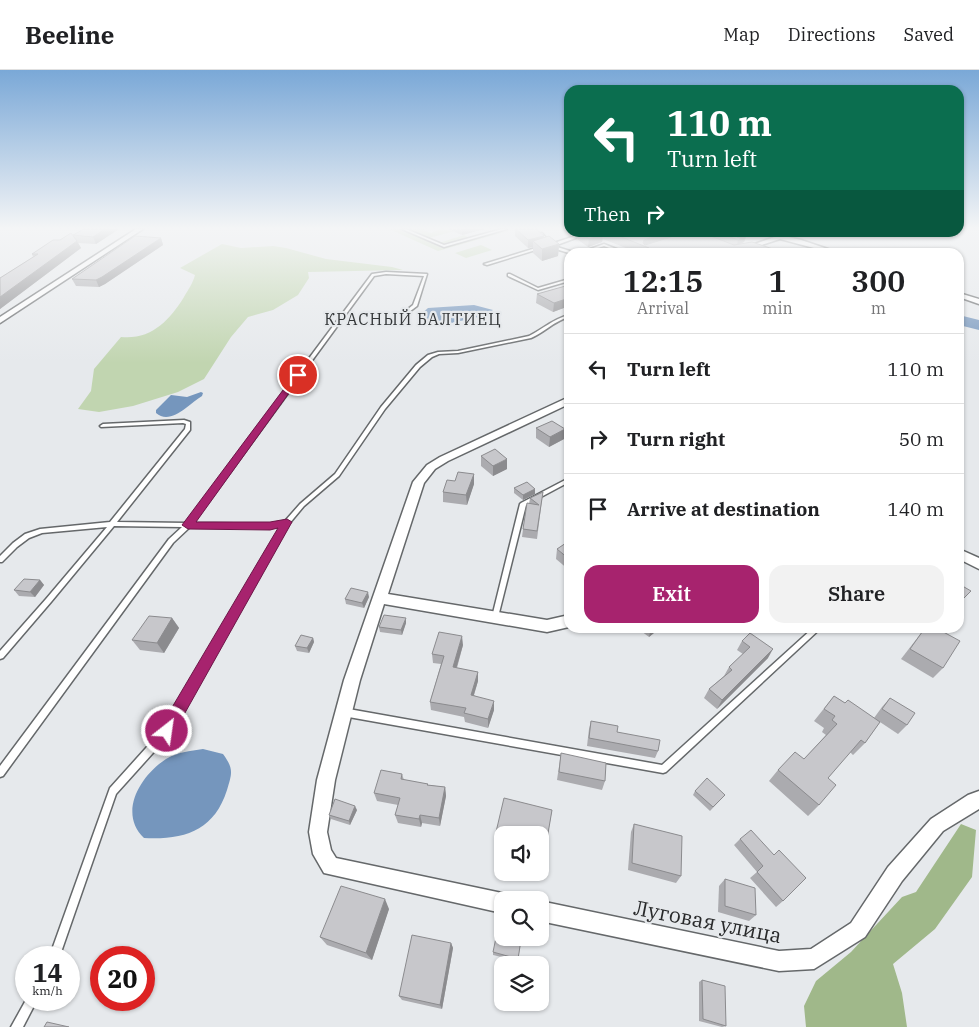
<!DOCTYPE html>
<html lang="en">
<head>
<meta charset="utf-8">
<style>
	:root { --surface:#fff; --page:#f2f2f2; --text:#202124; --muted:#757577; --line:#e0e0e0; --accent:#a7236e }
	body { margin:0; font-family:"IBM Plex Serif",serif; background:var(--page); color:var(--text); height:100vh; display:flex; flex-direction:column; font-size:19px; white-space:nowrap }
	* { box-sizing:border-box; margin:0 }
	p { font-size:16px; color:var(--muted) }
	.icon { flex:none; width:28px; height:28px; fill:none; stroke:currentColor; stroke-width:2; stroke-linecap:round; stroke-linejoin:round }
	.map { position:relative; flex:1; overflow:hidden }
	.details { position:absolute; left:564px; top:178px; width:400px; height:385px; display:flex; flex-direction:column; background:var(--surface); border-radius:15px; box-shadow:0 1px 4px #0004 }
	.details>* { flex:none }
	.hud { position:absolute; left:564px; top:15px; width:400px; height:152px; border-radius:15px; box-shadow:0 1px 4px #0004; background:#0b6e4f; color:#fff; overflow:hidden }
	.controls { position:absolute; left:494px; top:756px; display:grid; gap:10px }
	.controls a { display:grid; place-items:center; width:55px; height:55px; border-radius:10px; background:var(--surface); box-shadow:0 1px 4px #0004; font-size:25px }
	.speed { position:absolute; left:15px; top:876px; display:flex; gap:10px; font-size:25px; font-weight:700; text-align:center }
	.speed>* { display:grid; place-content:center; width:65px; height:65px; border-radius:50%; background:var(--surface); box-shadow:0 1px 4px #0004; line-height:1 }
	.speed small { font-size:12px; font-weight:400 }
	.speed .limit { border:8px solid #d22; background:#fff; color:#111 }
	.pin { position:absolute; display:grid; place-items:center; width:42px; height:42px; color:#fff; margin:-21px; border:2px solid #fff; border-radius:50%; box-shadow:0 1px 5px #0007 }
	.me { position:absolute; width:55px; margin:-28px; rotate:30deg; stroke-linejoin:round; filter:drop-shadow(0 0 4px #0008) }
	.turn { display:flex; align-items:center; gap:18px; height:105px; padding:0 20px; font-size:22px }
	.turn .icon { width:65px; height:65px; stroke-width:2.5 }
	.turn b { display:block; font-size:35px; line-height:42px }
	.then { display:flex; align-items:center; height:48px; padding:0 20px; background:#0003; gap:10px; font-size:19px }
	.eta { display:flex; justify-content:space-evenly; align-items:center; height:85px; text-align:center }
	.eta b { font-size:30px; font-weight:600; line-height:35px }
	.action { display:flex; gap:10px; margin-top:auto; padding:10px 20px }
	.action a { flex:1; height:58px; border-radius:15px; background:var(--accent); color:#fff; font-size:20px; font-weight:600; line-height:58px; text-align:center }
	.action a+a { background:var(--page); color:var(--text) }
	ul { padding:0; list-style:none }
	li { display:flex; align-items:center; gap:15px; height:70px; padding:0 20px; border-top:1px solid var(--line) }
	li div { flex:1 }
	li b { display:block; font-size:19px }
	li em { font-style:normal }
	header { display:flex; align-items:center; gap:30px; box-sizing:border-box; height:70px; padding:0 25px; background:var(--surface); border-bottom:1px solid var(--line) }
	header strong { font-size:24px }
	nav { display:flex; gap:28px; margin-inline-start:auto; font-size:18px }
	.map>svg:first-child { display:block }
	.green { fill:#c1d5b0 }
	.forest { fill:#a0b88a }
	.water { fill:#7596bd }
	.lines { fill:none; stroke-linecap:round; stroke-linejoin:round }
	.river { fill:#7596bd; fill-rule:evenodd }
	.lane-casing { stroke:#65686a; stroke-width:3 }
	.street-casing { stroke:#65686a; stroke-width:3 }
	.lane { fill:#fff; fill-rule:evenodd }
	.street { fill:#fff; fill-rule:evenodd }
	.wall { fill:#ababaf }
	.shaded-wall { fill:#8b8b8e }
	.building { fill:#c7c7cb; stroke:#8b8b8e }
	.route { fill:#a7236e; stroke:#6d1748 }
	.labels { text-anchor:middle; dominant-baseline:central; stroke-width:4.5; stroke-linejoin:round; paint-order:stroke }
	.far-quarter-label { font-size:16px; letter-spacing:1px; fill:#343739; stroke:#e6e9ec }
	.near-street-label { font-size:21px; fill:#28292a; stroke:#e6e9ec }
</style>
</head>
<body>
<header>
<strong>Beeline</strong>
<nav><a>Map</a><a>Directions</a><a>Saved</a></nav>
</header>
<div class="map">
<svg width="979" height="957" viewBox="0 0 979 957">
	<rect width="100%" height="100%" fill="#e6e9ec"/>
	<!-- green -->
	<g class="green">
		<path d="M389,159H401L442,178L515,159L438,181Z"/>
		<path d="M408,159H426L424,160L431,163L440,159L455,161L429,168L439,173L464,165L469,168L441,174Z"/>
		<path d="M222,174L241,178L273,176L286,178L326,189L392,197L403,200L308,202L309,208L298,225L273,240L248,247L231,267L204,309L178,322L133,336L99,342L78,339L91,321L94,299L121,267C151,270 169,251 184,227C188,220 193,213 195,205L180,198Z"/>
		<path d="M481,175L492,180L466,188L455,183Z"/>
	</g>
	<!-- forest -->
	<path class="forest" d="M961,754L976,760L972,807L935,859L893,894L902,923L907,957H806L804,936L816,911L851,882L902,827L916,822Z"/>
	<!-- water -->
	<g class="water">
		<path d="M474,235L493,240L487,245L447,254H430L421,251L420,245L428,238Z"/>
		<path d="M201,322L203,323L202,326C190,333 171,356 156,343V340L171,325L187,327Z"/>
		<path d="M203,679L223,684C234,699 232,703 227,720C214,761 184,770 144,768C118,743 140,706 166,689C177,682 190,681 203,679Z"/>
	</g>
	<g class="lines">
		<!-- river -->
		<path class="river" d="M959,245L979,250V260L959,255Z"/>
		<!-- lane casing -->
		<g class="lane-casing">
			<g id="lane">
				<path d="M402,159H406L444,175L502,159H507L444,177Z"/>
				<path d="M587,162H592L554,176L570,181V182L569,183L549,177L539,164L542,163L551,174Z"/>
				<path d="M604,174L624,182H620L604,176L586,182H582Z"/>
				<path d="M539,177L542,178L487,195L484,194Z"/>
				<path d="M386,202L427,204L417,236L405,245L402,244L413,235L424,206L386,204L374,206L193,453L270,454L285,451L300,434L335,404L381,337L416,295L428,285L438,282L458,281L529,266C543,259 553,249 569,245V247C554,251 545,262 531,268L458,283L439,284L432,287L420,297L385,339L339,406L304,436L289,454L170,664L116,724L59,888H49L110,718L164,658L282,456L270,458L190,457L173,473L3,706L0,707V696L169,469L182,457L114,456L51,532L3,588L0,589V581L46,529L107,457L42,463L29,468L17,477L2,492H0V486L13,473L25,464L40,459L110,452L185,359L186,354L183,353L101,357L100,356L103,354L184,350L190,352V360L117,452L186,453L372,204Z"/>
				<path d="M508,204H510L538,218L569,209V211L538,220L508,206Z"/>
				<path d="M569,408V412L526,435L498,547L497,549L495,550L493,549L492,547L520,434L521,433Z"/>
				<path d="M813,558H821L666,702L663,703L343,646L340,645L339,642L340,639L343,638L662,695Z"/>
				<path d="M26,930H37L23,957H11Z"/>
			</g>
		</g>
		<!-- street casing -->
		<g class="street-casing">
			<g id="street">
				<path d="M136,159H143L0,253V247Z"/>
				<path d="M780,165L801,170L837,182H829L780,169L740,182H732Z"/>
				<path d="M959,223L979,229V234L959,227Z"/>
				<path d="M569,327V334L448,391L435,399L424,413L388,524L547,550L569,545V557L547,562L384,534L360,610L335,710L327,762L331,780L336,788L502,823L509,826L511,830H502V843L324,803L313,784L309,762L317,710L344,610L413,412L427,395L440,387Z"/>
				<path d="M959,479L979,488V499L959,489Z"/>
				<path d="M979,721V739L943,761L902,811L865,867L814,899L779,901L540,851V831L779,881L811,879L851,853L888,797L931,749L968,725Z"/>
			</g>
		</g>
		<!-- lane -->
		<use href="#lane" class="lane"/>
		<!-- street -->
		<use href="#street" class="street"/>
	</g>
	<!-- wall -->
	<g class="wall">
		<path d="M119,159L96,174L78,173L81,178L0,239V208L33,187L32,184L60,170L73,165Z"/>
		<path d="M448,159H484L462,165Z"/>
		<path d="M515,159L544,166V168L559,174L558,186L542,191L533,183V177L528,178L515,166Z"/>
		<path d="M561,159H569V162H679V165L687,162H743L747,164L744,172L740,174L776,180V182H635H636L603,169L602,172L588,177L577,169V163L570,165Z"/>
		<path d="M161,168L163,175L105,214L99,217L76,216L72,209Z"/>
		<path d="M569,215V236L553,242L536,233L537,224Z"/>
		<path d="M536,358L564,369L549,377L536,368Z"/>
		<path d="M481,386L507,399L493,406L481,396Z"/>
		<path d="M474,404V414L467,435L443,432V422L455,411Z"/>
		<path d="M514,418L535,419V424L523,430L514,423Z"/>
		<path d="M543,422L537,469L522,467L523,459L529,434L530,428Z"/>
		<path d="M569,471V500L556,489L557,479Z"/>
		<path d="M40,510L44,515L35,527L19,526L14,520Z"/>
		<path d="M369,527L364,538L346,534L345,529Z"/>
		<path d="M172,548L179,558L164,583L140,580L132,570Z"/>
		<path d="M406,553L402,565L380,562L379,557Z"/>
		<path d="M637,558H660L649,567Z"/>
		<path d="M925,558H936L943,598L933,608L901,589Z"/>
		<path d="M313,568L314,572L309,583L297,581L295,576Z"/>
		<path d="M742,571L768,588L717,639L704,628L709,619L724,606L729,597L743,584L737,580Z"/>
		<path d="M463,575L457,598L478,602V611L474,625L494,640L488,658L465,652L464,647L431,640L430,632L441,594L433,593L432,584Z"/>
		<path d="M834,626L845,633L874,648L882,637L890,628L907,655L898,664L880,652L865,673L853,685L850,682L828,708L819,735L808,746L769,711L778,700L804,689L826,665L822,662L824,658L814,651Z"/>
		<path d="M591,651L617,662L658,681L655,688L587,676L589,659Z"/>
		<path d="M561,683L605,711L602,720L557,710Z"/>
		<path d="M402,704L404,710L428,714V715L445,717L446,726L440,756L422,753L421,757L398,753L395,745L398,735L377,731L374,723Z"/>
		<path d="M695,721L725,725L710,741L693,725Z"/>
		<path d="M357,740L350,755L331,749L329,745Z"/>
		<path d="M552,740L545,782L540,781V765H502V772L496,770V762Z"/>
		<path d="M634,754L681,806L676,813L628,800L631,762Z"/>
		<path d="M740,769L774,785L783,831L776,837L750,808L757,802L734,775Z"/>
		<path d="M725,809L756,845L749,851L718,842L719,816Z"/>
		<path d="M389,839L372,890L327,875L320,867Z"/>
		<path d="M521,870L518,891L493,885V882Z"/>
		<path d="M451,873L453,878L442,939L402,930L399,926Z"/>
		<path d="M702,910L726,956L722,957L699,951V912Z"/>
	</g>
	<!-- shaded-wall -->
	<g class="shaded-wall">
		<path d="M105,159H119L96,174L93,167Z"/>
		<path d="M462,159H484L462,165Z"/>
		<path d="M570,162H577L570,165Z"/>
		<path d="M668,162H679L678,167L642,175L644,170Z"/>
		<path d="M603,164L602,172L588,177L589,169Z"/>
		<path d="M747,164L744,172L740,174L736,179L738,170L737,167Z"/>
		<path d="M544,166L543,173L533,171V177L528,178V170Z"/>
		<path d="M161,168L163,175L105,214L99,217L96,210Z"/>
		<path d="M77,171L81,178L0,239V227Z"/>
		<path d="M559,174L558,186L542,191V179Z"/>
		<path d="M569,228V236L553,242L554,233Z"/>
		<path d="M565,359L564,369L549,377L550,367Z"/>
		<path d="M507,389V399L493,406V396Z"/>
		<path d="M474,404V414L467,435L466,425Z"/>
		<path d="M535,419V424L523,430V425Z"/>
		<path d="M40,510L44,515L35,527L30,522Z"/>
		<path d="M368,522L369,527L364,538L362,533Z"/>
		<path d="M172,548L179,558L164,583L157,573Z"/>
		<path d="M406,548V553L402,565L401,560Z"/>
		<path d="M651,558H660L649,567Z"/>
		<path d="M462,566L463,575L454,606L453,597Z"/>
		<path d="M313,568L314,572L309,583L307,578Z"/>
		<path d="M773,579L768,588L717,639L722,630Z"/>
		<path d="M478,602V611L471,634V625Z"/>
		<path d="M494,631V640L488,658V649Z"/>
		<path d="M445,717L446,726L440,756L439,748Z"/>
		<path d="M355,736L357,740L350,755L349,751Z"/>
		<path d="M420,745L422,753L421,757L419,749Z"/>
		<path d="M385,829L389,839L372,890L366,883Z"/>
		<path d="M451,873L453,878L442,939L440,935Z"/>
	</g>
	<!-- building -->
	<g class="building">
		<path d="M84,159H105L93,167L73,165Z"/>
		<path d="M516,159H536L544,166L528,170Z"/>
		<path d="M579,162H600L603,164L589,169Z"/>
		<path d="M609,162H668L644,170L643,173L645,175L687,162H700L734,175L752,172L776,180L769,182H635L649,178Z"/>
		<path d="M717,162H743L747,164L737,167L742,169L738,170Z"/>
		<path d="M71,163L77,171L0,227V208L38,184H32L53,170H60Z"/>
		<path d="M135,166L161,168L102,207L96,210L72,209Z"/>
		<path d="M549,166L559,174L542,179L533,171Z"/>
		<path d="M569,215V228L554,233L537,224Z"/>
		<path d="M552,351L565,359L550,367L536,358Z"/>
		<path d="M495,379L507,389L493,396L481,386Z"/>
		<path d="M458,402L474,404L466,425L443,422L447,410L455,411Z"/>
		<path d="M527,412L535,419L523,425L514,418Z"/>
		<path d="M543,422L537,461L523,459L527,433L539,435L530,428Z"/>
		<path d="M569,471V489L557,479Z"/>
		<path d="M24,509L40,510L30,522L14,520Z"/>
		<path d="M959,514L971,521L959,533Z"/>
		<path d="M351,518L368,522L362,533L345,529Z"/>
		<path d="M384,545L406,548L401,560L379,557Z"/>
		<path d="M149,546L172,548L157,573L132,570Z"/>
		<path d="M925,558H936L960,571L943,598L910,579Z"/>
		<path d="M439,562L462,566L453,597L478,602L471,625L494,631L488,649L464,643L466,638L430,632L444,586L432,584Z"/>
		<path d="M750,563L773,579L722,630L709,619L732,600L729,597L750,577L742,571Z"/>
		<path d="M301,565L313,568L307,578L295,576Z"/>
		<path d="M834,626L845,633L848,630L880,652L865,673L861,670L828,708L836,715L819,735L778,700L795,682L804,689L837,654L832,650L835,646L824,639Z"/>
		<path d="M890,628L915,643L907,655L882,639Z"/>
		<path d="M591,651L618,656L617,662L660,670L658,681L589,668Z"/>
		<path d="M561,683L606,693L605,711L559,702Z"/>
		<path d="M381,700L402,704L401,709L428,714L427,715L445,717L439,748L420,745L419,749L395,745L400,728L374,723Z"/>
		<path d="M707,708L725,725L713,737L695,721Z"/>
		<path d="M504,728L552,740L546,775L540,773V765H507L496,762Z"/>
		<path d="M335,729L355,736L349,751L329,745Z"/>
		<path d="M634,754L682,766L681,806L632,793Z"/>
		<path d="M751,760L774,785L779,780L806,808L783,831L757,802L763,796L740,769Z"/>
		<path d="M725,809L755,818L756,845L725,836Z"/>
		<path d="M341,816L385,829L366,883L320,867Z"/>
		<path d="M497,863L502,865V868H513L521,870L518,889L493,882Z"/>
		<path d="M412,865L451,873L440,935L399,926Z"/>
		<path d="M702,910L725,916L726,956L703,949Z"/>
		<path d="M47,952L69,957H44Z"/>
	</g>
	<!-- sky -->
	<linearGradient id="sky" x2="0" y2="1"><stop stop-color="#7aa8d7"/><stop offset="0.54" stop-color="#f4f5f6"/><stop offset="1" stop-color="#f4f5f6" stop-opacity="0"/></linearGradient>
	<rect width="979" height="293" fill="url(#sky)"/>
	<!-- route -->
	<path class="route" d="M295,304L302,305L196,452H270L287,449L292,452L172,666L167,668L161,666L159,661L161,656L278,458L270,460L188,459L182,455Z"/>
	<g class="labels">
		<!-- far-quarter labels -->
		<g class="far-quarter-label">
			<text x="413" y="249">КРАСНЫЙ БАЛТИЕЦ</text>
		</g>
		<!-- near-street labels -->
		<g class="near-street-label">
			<text transform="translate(708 851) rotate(11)">Луговая улица</text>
		</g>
	</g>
</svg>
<div class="controls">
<a><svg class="icon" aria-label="sound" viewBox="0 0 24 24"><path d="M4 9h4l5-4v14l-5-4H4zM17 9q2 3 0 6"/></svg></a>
<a><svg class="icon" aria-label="search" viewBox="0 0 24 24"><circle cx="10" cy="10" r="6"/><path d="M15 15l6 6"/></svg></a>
<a><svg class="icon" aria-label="layers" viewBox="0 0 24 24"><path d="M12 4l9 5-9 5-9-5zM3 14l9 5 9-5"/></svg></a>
</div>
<div class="speed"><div>14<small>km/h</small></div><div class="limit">20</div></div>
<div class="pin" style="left:298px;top:305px;background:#d93025"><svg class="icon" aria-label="arrive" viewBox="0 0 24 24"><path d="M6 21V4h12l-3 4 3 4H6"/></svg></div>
<svg class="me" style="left:167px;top:661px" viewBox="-20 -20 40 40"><circle r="17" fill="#a7236e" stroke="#fff" stroke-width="3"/><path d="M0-11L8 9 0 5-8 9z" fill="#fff"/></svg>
<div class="hud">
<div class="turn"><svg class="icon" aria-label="left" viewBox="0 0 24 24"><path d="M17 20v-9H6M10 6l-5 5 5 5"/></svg><div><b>110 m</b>Turn left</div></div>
<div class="then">Then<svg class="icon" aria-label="right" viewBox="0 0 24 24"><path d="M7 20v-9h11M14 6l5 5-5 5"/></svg></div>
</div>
<section class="details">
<div class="eta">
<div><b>12:15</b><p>Arrival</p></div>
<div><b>1</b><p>min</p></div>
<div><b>300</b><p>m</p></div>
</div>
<ul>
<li><svg class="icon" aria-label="left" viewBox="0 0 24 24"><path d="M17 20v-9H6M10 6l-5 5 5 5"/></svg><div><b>Turn left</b></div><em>110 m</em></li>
<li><svg class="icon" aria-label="right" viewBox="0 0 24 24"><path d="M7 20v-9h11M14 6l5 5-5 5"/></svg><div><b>Turn right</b></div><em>50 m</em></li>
<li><svg class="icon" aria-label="arrive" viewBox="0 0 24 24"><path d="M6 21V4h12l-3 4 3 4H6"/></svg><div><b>Arrive at destination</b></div><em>140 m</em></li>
</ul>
<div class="action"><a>Exit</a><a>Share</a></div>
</section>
</div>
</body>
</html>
